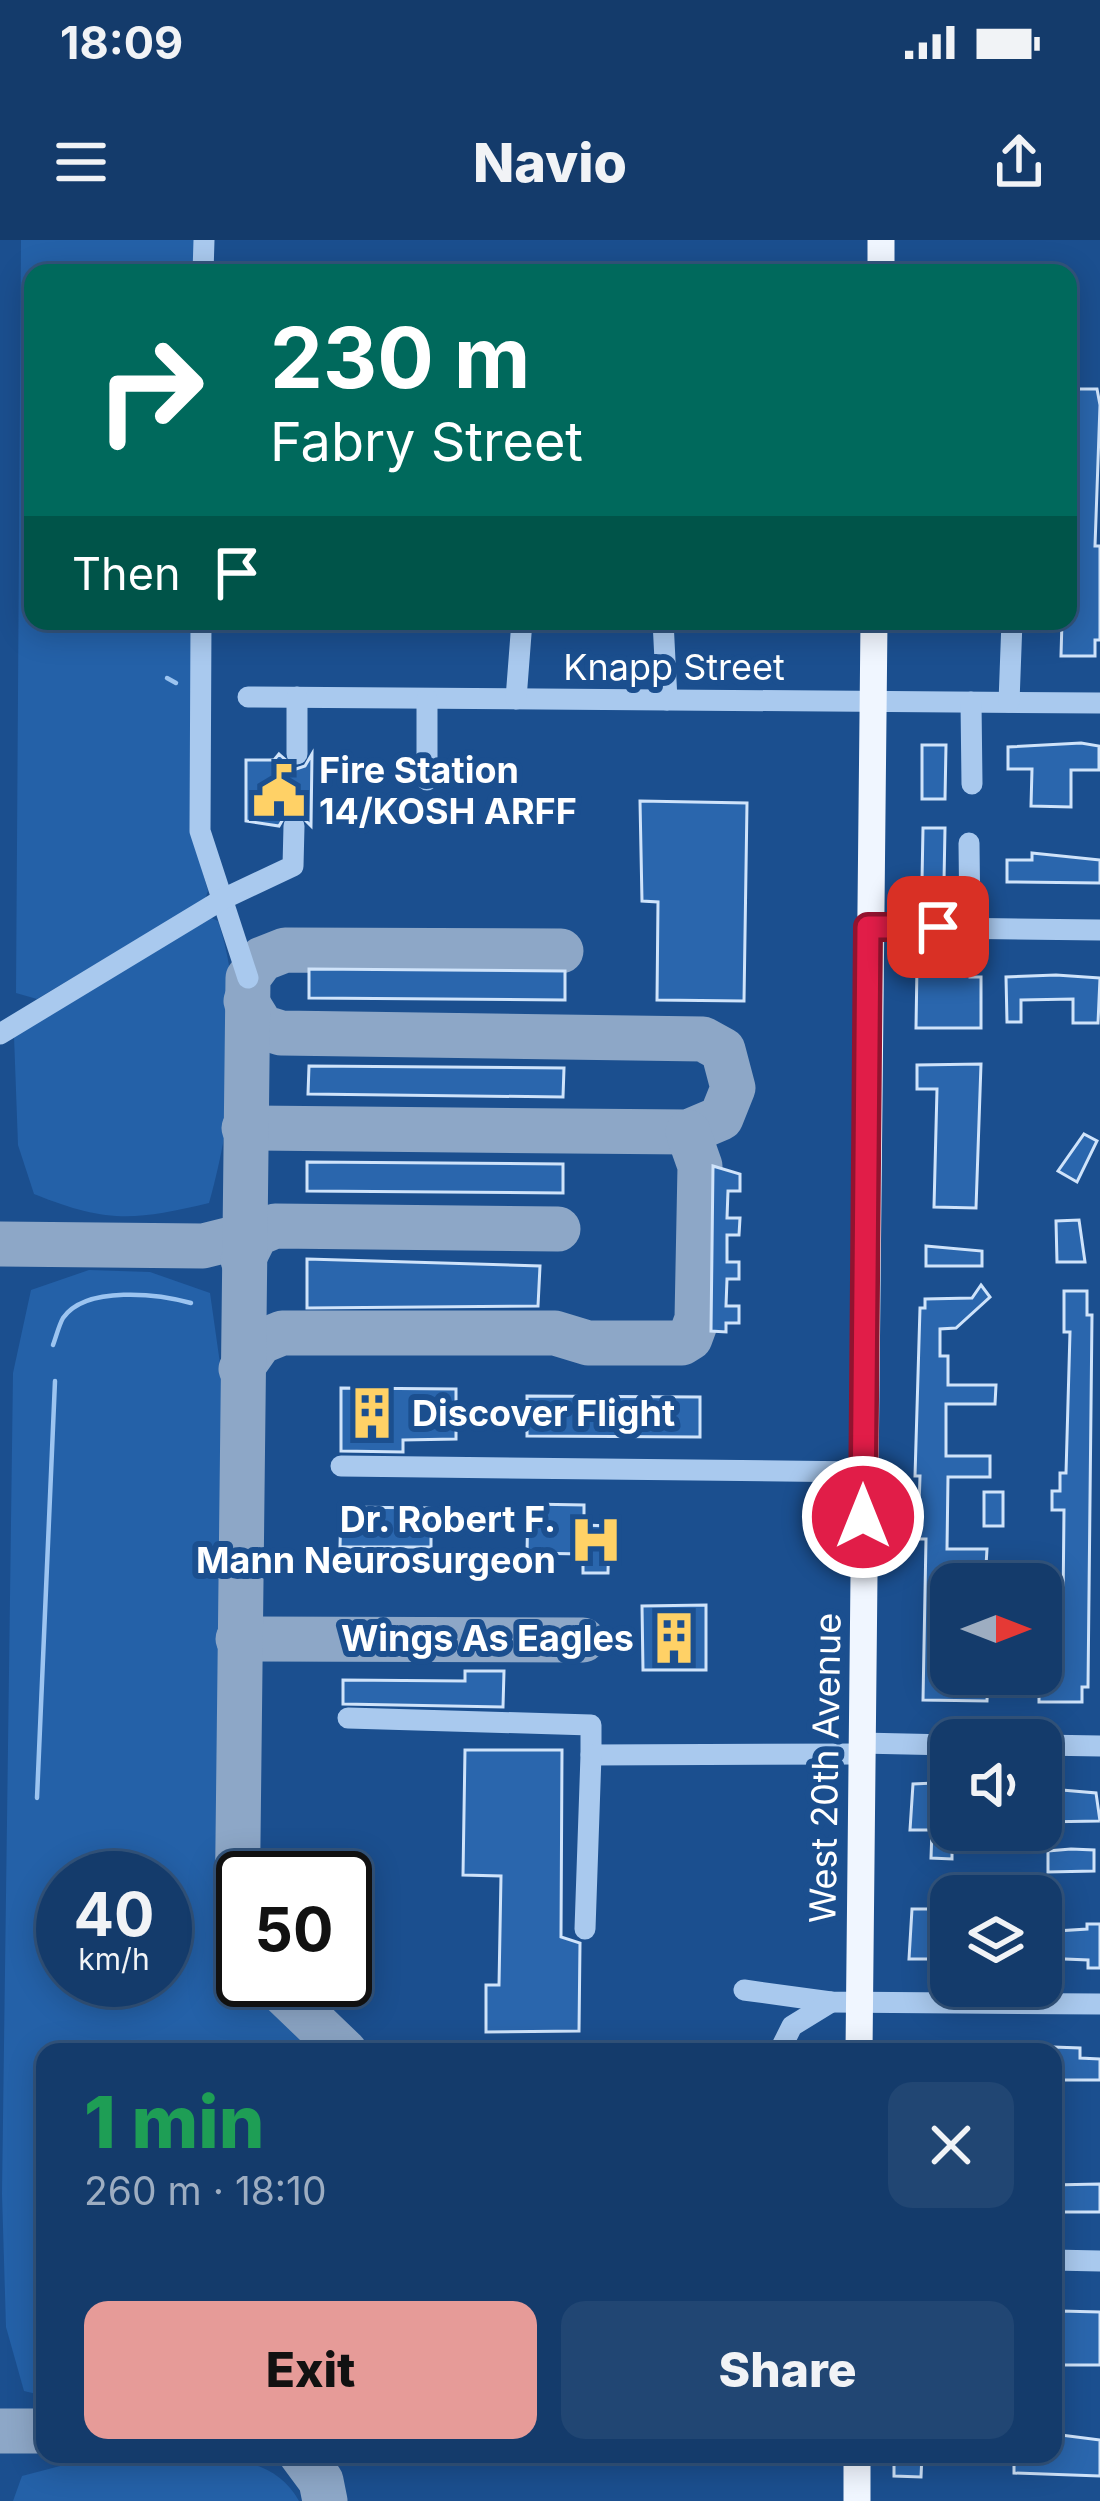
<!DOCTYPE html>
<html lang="en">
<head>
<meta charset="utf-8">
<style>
	:root { --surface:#143b6b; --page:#214673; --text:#f1f3f6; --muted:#9dadc1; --line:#33557e; --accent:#e69b98 }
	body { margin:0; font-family:Inter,sans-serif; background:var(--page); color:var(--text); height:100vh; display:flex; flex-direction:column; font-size:45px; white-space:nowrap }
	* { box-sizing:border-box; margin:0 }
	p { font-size:39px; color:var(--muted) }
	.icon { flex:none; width:66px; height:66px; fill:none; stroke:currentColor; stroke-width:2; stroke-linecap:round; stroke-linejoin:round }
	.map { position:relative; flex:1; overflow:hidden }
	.side { position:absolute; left:36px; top:1803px; width:1026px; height:420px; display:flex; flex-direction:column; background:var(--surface); border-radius:24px; box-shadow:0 6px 30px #0003,0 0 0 3px var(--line) }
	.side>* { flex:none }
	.guide { position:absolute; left:24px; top:24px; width:1053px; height:366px; border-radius:24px; box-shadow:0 6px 30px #0003,0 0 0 3px var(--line); background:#00695c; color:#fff; overflow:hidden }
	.needle { width:78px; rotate:90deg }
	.tools { position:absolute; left:930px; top:1323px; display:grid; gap:24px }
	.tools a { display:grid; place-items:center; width:132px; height:132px; border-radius:24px; background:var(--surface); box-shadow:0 6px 30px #0003,0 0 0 3px var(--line); font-size:60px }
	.speed { position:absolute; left:36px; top:1611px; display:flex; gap:24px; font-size:60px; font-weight:700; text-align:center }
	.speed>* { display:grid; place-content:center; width:156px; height:156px; border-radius:50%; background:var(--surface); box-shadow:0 6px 30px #0003,0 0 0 3px var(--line); line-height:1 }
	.speed small { font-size:30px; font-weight:400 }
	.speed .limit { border:6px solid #111; border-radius:18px; background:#fff; color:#111 }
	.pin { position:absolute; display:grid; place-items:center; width:102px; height:102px; color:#fff; margin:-51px; border-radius:24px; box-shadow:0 6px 18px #0006 }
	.me { position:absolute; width:132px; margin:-66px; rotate:0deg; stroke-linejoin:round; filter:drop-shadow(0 0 9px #0008) }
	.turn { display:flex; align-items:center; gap:42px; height:252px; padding:0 48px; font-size:54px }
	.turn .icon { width:156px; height:156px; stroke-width:2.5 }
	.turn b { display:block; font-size:84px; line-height:102px }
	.then { display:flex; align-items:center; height:114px; padding:0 48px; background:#0003; gap:24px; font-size:45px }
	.round { display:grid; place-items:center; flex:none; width:126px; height:126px; border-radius:24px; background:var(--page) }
	.head { display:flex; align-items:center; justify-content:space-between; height:204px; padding:0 48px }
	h1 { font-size:72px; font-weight:800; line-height:90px; color:#1e9e55 }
	.primary-button { display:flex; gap:24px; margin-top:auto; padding:24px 48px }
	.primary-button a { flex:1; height:138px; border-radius:24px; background:var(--accent); color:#111; font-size:48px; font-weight:800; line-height:138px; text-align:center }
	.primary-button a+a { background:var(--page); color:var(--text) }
	.status { display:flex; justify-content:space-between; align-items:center; height:84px; padding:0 60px; background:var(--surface); direction:ltr }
	.status svg { height:33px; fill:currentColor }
	header { display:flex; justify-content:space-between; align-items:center; height:156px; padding:0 48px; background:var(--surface); font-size:54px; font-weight:800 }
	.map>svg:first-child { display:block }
	.green { fill:#2461a8; fill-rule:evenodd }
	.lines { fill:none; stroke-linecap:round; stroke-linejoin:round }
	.stream { stroke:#9cc4f0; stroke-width:4.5 }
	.taxiway { stroke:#8da7c7; stroke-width:45 }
	.building { fill:#2a66ad; stroke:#cfe3fa; stroke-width:3 }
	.minor { stroke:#a9c9ee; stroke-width:21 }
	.major { stroke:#f0f6ff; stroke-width:27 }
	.route-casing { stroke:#92132f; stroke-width:30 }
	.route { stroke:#e11d48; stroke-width:21 }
	.labels { text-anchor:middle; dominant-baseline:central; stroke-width:12; stroke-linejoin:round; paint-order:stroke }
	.street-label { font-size:36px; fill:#fff; stroke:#1b4f8f }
	.poi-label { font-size:36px; font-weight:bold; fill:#fff; stroke:#1b4f8f; text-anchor:start }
</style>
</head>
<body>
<div class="status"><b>18:09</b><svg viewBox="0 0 49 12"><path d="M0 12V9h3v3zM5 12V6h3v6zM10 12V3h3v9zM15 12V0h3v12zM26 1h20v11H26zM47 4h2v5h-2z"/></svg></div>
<header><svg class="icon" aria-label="menu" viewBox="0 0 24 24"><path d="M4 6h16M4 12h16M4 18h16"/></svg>Navio<svg class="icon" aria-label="share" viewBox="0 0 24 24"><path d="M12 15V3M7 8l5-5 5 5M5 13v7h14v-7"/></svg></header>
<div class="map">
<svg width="1100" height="2261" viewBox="0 0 1100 2261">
	<rect width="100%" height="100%" fill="#1b4f8f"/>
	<!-- green -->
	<g class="green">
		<path d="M21,0H197V33H33V381H193L191,592L208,651L205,659L37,759L16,753Z"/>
		<path d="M209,677L218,681C247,767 233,877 209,963C134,981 106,983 34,954L18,905L14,796Z"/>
		<path d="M89,1030L150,1032L210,1053L229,1187L224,1687L243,1740H254L326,1812H45V2156L24,2151L6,2087L2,1954L13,1133L31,1050ZM63,1638H165V1740H63Z"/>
		<path d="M132,2219C189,2220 267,2203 299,2261H13L22,2236L83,2220Z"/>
	</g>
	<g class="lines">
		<!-- stream -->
		<g class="stream">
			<path d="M167,438L176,443"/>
			<path d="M53,1105C56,1097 59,1085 63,1078C86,1045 159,1054 191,1063"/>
			<path d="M37,1558L55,1141"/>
		</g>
		<!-- taxiway -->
		<g class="taxiway">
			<path d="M244,888L688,892L721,878L733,848L723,810L703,799L281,793L262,787L246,761"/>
			<path d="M0,1004L203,1006L243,996"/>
			<path d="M243,1020L256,994L275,986L558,989"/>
			<path d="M241,1129L260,1102L282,1093H555L588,1103H682L690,1098L697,1079L700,926L688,892"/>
			<path d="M238,1399L583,1400"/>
			<path d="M243,1707L237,1686L248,738L262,719L285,710L561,711"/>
			<path d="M270,1740L345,1812"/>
			<path d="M0,2191H45"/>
			<path d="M301,2214L321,2241L325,2261"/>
		</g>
	</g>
	<!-- building -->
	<g class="building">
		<path d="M1068,149H1097L1100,165L1095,306H1100V400H1095V416H1061L1062,381H1068Z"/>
		<path d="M1081,503L1099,506V530H1071V567L1031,566L1032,529H1008V507Z"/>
		<path d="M922,505H946L945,559H922Z"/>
		<path d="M279,514L296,529L305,526L312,514L311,586L296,571L286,574L279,586L246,581V520H274Z"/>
		<path d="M640,561L747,563L744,761L657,760L658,662L642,661Z"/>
		<path d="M923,588H945L944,641H922Z"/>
		<path d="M1032,613L1100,620V643L1007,642V620H1032Z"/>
		<path d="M917,726L970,727V737H981V788H916Z"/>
		<path d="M309,729L565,731V760L309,758Z"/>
		<path d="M1056,735L1100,738L1098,783H1073V759L1021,760V782H1007L1006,737Z"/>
		<path d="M981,824L976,968L934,967L937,849H917V825Z"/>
		<path d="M309,826L564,828L563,857L308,854Z"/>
		<path d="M1084,894L1097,901L1077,942L1058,931Z"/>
		<path d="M307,922L563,924V953L307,951Z"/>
		<path d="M713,926L740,934V951H728L727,978H740L739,995H727V1022H739V1039H727L726,1066H739V1083H726V1092L711,1091Z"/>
		<path d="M1079,980L1085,1022H1057L1056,981Z"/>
		<path d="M926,1006L982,1011V1026H926Z"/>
		<path d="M307,1019L540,1026L538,1066L307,1068Z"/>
		<path d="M981,1045L990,1057L956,1088L940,1089V1116H948V1145H996L995,1164H946V1216H990V1237H948L947,1309H987L986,1326L956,1325V1334H949V1365L951,1434H988L987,1461L923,1460L926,1299H918L920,1236H915L920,1068H925V1059L972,1058Z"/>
		<path d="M1064,1051H1087V1075H1092L1088,1447H1082V1462H1039V1439H1058V1367H1063L1064,1270H1052V1251H1060V1233H1066L1070,1092H1064Z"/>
		<path d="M341,1148L456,1149V1199L403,1200V1212L341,1211Z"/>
		<path d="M527,1156L700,1157V1197L527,1196Z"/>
		<rect x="984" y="1252" width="19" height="34"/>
		<path d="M528,1264L584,1265V1285L609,1286L608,1333H583V1314L527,1313Z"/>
		<path d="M341,1267L431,1268V1307H340Z"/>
		<path d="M706,1365V1430H643L642,1366Z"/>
		<path d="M465,1431H504L503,1467L343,1464V1440L465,1441Z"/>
		<path d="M465,1510H562L561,1697L580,1703L579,1791L486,1792V1745H499L501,1636L463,1635Z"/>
		<path d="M934,1543L935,1590H910L913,1544Z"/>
		<path d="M1050,1549L1096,1553L1100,1581L1041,1582V1556H1049Z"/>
		<path d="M932,1590H952V1619L931,1618Z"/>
		<path d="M1071,1609L1094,1610V1631L1048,1632V1611Z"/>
		<path d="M912,1669H933L932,1697L949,1698V1719H909Z"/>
		<path d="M1087,1684H1100V1728H1088V1720L1041,1718V1692L1087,1689Z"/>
		<path d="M1053,1807L1080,1808V1818L1100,1819V1840H1057Z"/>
		<path d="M1100,1944V1972H1053V1945Z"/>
		<path d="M1060,2071L1100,2072V2125H1060Z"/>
		<path d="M1053,2194L1100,2200V2236L1014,2233V2214H1053Z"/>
		<path d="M894,2214H922L921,2237L894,2236Z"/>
	</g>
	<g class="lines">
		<!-- minor -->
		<g class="minor">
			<path d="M203,33L204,0"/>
			<path d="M201,381L200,591L248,738"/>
			<path d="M663,381L667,460"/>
			<path d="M248,457L1100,463"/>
			<path d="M516,459L522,381"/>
			<path d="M971,462L972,544"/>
			<path d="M1009,462L1012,381"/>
			<path d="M297,514V457"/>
			<path d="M427,540V459"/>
			<path d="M969,603L970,687"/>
			<path d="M868,687L1100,690"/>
			<path d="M0,794L223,659L293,626L294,586"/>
			<path d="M341,1226L863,1232"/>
			<path d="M348,1478L591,1485V1515L861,1514"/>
			<path d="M861,1503L951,1505"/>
			<path d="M1041,1505L1100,1506"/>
			<path d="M585,1689L591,1515"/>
			<path d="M744,1750L831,1762L1100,1764"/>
			<path d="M779,1812L792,1786L831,1762"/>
			<path d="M1053,2020L1100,2021"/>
		</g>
		<!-- major -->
		<g class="major">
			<path d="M881,33V0"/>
			<path d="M859,1812L874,381"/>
			<path d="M857,2261V2214"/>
		</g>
	</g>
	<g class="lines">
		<!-- route casing -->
		<g class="route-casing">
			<path id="route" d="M863,1277L868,687H938"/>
		</g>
		<!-- route -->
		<use href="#route" class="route"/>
	</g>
	<!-- icons -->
	<defs>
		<g id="civic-bare" transform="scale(4.14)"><path d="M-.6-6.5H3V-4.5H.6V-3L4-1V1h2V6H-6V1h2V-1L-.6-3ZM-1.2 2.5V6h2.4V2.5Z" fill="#ffd166" stroke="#1b4f8f" stroke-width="2.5" paint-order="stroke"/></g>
		<g id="building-bare" transform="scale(4.14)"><path d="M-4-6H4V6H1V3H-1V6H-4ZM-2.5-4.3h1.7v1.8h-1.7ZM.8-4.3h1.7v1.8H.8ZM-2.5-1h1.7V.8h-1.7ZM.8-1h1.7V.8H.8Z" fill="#ffd166" stroke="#1b4f8f" stroke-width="2.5" paint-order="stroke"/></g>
		<g id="hospital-bare" transform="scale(4.14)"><path d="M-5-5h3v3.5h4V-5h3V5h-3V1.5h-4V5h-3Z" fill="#ffd166" stroke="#1b4f8f" stroke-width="2.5" paint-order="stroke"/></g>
	</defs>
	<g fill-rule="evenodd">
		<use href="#civic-bare" x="279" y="551"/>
		<use href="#building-bare" x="372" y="1173"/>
		<use href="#hospital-bare" x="596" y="1300"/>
		<use href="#building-bare" x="674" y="1398"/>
	</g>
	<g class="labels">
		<!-- street labels -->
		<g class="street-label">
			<text x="674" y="427">Knapp Street</text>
			<text transform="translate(825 1528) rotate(-89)">West 20th Avenue</text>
		</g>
		<!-- poi labels -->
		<g class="poi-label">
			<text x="319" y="530">Fire Station<tspan x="319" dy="41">14/KOSH ARFF</tspan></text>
			<text x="412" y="1173">Discover Flight</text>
			<text x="556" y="1279" text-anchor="end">Dr. Robert F.<tspan x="556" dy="41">Mann Neurosurgeon</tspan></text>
			<text x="634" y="1398" text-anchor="end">Wings As Eagles</text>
		</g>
	</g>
</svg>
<div class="tools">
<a><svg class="needle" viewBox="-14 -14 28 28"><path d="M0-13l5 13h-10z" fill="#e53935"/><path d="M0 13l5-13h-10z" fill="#9dadc1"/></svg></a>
<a><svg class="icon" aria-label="sound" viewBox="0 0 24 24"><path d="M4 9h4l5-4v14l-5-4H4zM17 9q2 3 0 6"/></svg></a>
<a><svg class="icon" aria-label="layers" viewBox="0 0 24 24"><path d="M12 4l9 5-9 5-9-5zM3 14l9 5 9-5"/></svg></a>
</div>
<div class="speed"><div>40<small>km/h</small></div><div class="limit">50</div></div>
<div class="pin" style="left:938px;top:687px;background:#d93025"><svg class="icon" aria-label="arrive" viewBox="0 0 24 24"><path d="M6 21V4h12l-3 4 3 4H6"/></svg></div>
<svg class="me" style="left:863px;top:1277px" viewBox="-20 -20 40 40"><circle r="17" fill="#e11d48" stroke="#fff" stroke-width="3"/><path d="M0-11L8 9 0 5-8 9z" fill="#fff"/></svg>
<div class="guide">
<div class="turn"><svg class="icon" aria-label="right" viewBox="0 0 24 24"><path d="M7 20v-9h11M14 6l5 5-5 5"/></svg><div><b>230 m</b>Fabry Street</div></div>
<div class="then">Then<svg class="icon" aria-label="arrive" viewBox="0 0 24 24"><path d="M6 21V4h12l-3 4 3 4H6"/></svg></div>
</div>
<section class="side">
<div class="head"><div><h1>1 min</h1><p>260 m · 18:10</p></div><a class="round"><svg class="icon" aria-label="close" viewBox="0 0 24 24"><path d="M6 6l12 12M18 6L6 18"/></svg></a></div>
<div class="primary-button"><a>Exit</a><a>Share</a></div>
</section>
</div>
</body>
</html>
